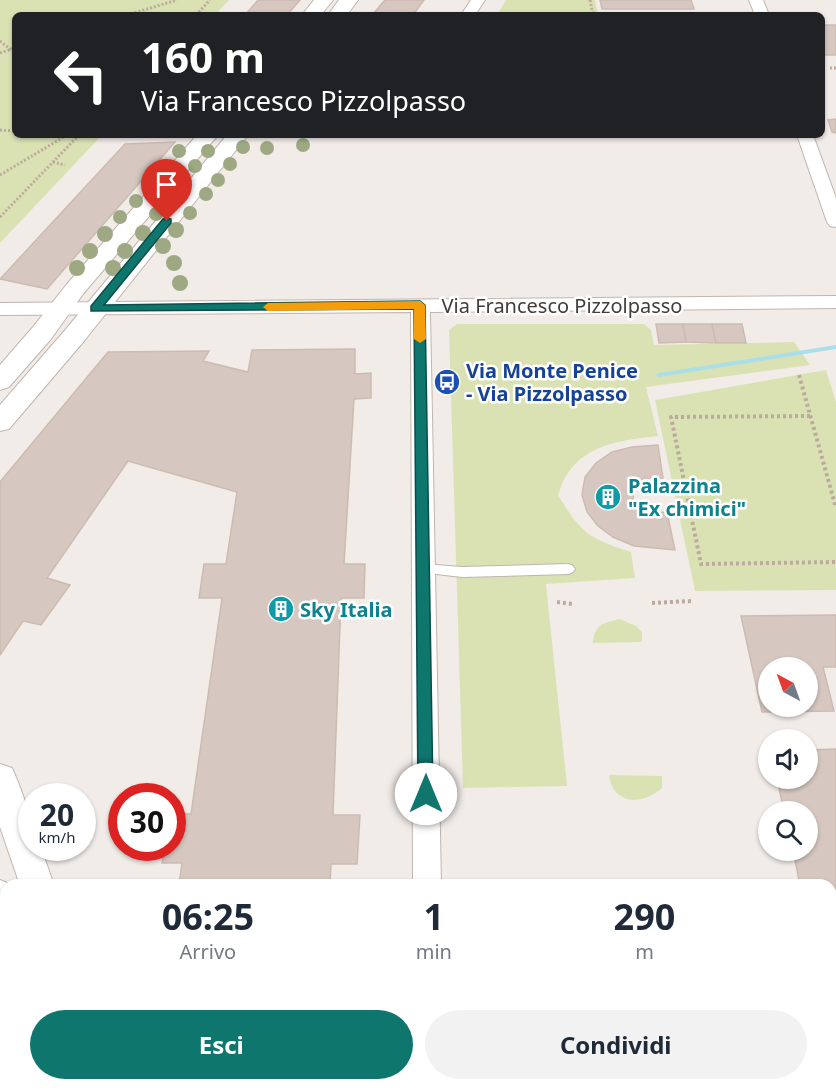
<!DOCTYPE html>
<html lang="it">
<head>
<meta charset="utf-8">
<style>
	:root { --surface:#fff; --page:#f2f2f3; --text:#1f2937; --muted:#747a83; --accent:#0f766e }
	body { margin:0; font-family:"Noto Sans",sans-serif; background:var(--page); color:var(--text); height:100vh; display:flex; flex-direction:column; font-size:22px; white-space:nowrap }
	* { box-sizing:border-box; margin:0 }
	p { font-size:20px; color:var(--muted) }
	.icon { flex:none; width:33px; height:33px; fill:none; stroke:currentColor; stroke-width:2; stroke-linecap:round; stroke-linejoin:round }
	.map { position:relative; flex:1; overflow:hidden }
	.details { position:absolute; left:0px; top:879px; width:837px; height:212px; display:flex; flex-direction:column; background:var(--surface); border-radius:18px 18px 0 0; box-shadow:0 2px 4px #0004 }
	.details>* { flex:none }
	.top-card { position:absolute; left:12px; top:12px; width:813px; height:126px; border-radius:9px; box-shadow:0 2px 4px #0004; background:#202124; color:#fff; overflow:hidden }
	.needle { width:39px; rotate:319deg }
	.tools { position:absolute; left:758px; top:657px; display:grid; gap:12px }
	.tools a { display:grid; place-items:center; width:60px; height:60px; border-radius:50%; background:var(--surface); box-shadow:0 2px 4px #0004; font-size:30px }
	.speed { position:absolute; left:18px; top:783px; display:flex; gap:12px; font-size:30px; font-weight:700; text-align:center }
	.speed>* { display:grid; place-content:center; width:78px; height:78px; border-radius:50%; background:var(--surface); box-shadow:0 2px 4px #0004; line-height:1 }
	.speed small { font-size:15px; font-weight:400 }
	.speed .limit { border:9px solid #d22; background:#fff; color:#111 }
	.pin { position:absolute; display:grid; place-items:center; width:51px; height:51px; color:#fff; margin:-62px -26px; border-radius:50% 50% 50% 0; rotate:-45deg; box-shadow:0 0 6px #0007 }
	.pin .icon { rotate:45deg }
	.me { position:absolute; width:66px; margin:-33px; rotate:0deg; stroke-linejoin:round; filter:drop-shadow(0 0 4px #0008) }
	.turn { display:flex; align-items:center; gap:21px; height:126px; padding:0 30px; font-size:27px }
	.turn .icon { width:78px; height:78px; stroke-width:2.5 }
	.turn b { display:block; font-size:42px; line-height:51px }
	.eta { display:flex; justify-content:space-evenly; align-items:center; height:102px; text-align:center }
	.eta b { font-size:36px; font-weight:700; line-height:42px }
	.primary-button { display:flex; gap:12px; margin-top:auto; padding:12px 30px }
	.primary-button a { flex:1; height:69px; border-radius:36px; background:var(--accent); color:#fff; font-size:24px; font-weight:700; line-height:69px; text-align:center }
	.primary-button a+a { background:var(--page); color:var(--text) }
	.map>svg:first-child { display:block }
	.green { fill:#dae2b4 }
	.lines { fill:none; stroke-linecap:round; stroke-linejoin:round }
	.stream { fill:#aadfe9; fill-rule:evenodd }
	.building { fill:#d6c8c1; stroke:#cdbbb2; stroke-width:1.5; fill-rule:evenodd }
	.service-casing { stroke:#c0b5ae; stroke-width:2 }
	.minor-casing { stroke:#c0b5ae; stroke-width:2 }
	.tertiary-casing { stroke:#c0b5ae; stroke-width:2 }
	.path-far1 { stroke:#bdaa9e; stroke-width:3; stroke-dasharray:2 2; stroke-linecap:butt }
	.path { stroke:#bdaa9e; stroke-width:4; stroke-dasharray:3 3; stroke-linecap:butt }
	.service { fill:#fff; fill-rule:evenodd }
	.minor { fill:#fff; fill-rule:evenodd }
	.tertiary { fill:#fff; fill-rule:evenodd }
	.tree { fill:#9ea883 }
	.route { fill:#0f766e; stroke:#0a4d48; stroke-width:1.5 }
	.slow { fill:#f59e0b }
	.labels { text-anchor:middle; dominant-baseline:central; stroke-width:5; stroke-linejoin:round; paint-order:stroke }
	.street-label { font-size:20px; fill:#453c37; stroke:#fff }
	.transit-label { font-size:20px; font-weight:bold; fill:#164399; stroke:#fff; text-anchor:start }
	.culture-label { font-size:20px; font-weight:bold; fill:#0d838f; stroke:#fff; text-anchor:start }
</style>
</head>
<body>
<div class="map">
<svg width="836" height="1090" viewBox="0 0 836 1090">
	<rect width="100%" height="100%" fill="#f2ece8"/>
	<!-- green -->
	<g class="green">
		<path d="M0,0H229L215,15H15V135H102L0,243Z"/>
		<path d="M506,0H595L598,15H497Z"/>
		<path d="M457,324H644L651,330L654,345L794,342L810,365L646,387L658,436C625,440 588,443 568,473C563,479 561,488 558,495C582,534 588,538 631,552L635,578L546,584L567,786L463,788L449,330Z"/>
		<path d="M826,370L836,402V590L695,591L655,400Z"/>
		<path d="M619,619L636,626L642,632V642L593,643C594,625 603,623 619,619Z"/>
		<path d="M609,775L662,776V788C643,805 613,806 609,775Z"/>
	</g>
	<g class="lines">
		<!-- stream -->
		<path class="stream" d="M836,345V349L659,377L655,375L659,373Z"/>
	</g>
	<!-- building -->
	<g class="building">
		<path d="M258,0H300L287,15H245Z"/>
		<path d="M385,0H424L413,15H372Z"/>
		<path d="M600,0H691L694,9H602Z"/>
		<rect x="822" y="25" width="14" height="30"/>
		<path d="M836,119V133L832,132L828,120Z"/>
		<path d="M175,142L47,289L0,279L125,144Z"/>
		<path d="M656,324H683L686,342L659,343Z"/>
		<path d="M683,324H712L716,343L686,342Z"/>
		<path d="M712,324H742L746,343H716Z"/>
		<path d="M355,349V374L371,373V398L354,399L344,564H365L364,598H341L333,815H360L357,864H331L330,885H179L182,863H162L165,848H172V814H191L222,598H199L204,564H226L237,492L128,461L47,578L70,585L41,625L23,621L0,655V482L108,352L209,351L203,361L248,372L252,350Z"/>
		<path d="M658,445L663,478H643L635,487L633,499L641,508L655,513L667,512L675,550L634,546L613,537L598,526L587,512L582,495L585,477L596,463L612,452L632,447Z"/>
		<path d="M836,615V667H823L834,711L762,712L741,616ZM768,668H807V706H768Z"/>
		<path d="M836,749V1048L831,1025V885H800L793,850H807V812H784L777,778H807V750Z"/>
		<path d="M168,1084H355L354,1090H167Z"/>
	</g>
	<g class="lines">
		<!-- service casing -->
		<g class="service-casing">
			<path id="service" d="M423,564L462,567L569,564L573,566L575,569L573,572L569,574L462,577L419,572L417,569L419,566Z"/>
		</g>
		<!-- minor casing -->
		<g class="minor-casing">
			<g id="minor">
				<path d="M471,0H485L475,15H461Z"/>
				<path d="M749,0H763L769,15H755Z"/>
				<path d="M797,135H813L836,198V227L830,226L827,222Z"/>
				<path d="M836,296V308L430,312L441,885H413L411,312L0,315V303Z"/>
				<rect x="416" y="1084" width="30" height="6"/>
			</g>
		</g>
		<!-- tertiary casing -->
		<g class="tertiary-casing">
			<g id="tertiary">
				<path d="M314,0H333L321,15H302Z"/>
				<path d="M339,0H358L347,15H328Z"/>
				<path d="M197,135H218L83,294L51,339L9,387L0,390V365L33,327L67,284Z"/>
				<path d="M227,135H248L84,341L9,429L0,431V405L66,329Z"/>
				<path d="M0,764L12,768C24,795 32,818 32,848H41L54,885H20L0,827Z"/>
				<path d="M0,880L12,885H6V932L0,929Z"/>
				<path d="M43,1084H81L83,1090H45Z"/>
				<path d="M85,1084H123L125,1090H87Z"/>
			</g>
		</g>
		<!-- path-far1 -->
		<g class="path-far1">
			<path d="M590,0L593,15"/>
			<path d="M127,15L177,0"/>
			<path d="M196,15L210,0"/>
			<path d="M0,41L15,53"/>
			<path d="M0,53L15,48"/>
			<path d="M830,68H836"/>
			<path d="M0,130L15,131"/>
			<path d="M53,162L65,165"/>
			<path d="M0,175L67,135"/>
			<path d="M0,217L79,135"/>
		</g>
		<!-- path -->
		<g class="path">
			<path d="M799,375L836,508"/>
			<path d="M810,416L671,417L701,564L836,562"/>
			<path d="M557,602L572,604"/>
			<path d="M652,603L691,601"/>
		</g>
		<!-- service -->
		<use href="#service" class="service"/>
		<!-- minor -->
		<use href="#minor" class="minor"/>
		<!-- tertiary -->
		<use href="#tertiary" class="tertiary"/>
	</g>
	<!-- trees -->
	<g class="tree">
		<circle cx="303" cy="145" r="7"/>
		<circle cx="243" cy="147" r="7"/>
		<circle cx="267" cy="148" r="7"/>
		<circle cx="179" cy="151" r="7"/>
		<circle cx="208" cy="151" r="7"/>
		<circle cx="230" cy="164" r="7"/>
		<circle cx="165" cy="166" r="7"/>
		<circle cx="195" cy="166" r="7"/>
		<circle cx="218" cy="180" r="7"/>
		<circle cx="151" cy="183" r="7"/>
		<circle cx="181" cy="183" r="7"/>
		<circle cx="206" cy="194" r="7"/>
		<circle cx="170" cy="198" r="7"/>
		<circle cx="136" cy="201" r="7"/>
		<circle cx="190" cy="213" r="7"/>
		<circle cx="156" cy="214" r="7"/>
		<circle cx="120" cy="217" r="7"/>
		<circle cx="176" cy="230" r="8"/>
		<circle cx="143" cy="233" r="8"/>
		<circle cx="105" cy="234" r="8"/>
		<circle cx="163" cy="246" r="8"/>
		<circle cx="90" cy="251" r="8"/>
		<circle cx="125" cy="251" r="8"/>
		<circle cx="174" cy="263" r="8"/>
		<circle cx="77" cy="268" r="8"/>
		<circle cx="113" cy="268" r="8"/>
		<circle cx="180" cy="283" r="8"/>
	</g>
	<!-- route -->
	<path class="route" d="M167,218L171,219V223L104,305L420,301L425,305L433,794L431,799L426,801L420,799L418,794L414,309L91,311V306L163,219Z"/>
	<!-- slow -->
	<path class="slow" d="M420,301L425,305L426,339L420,343L414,339V309L268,311L263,307L268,303Z"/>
	<!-- icons -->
	<defs>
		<g id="bus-disc" transform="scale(1.35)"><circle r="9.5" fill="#1a4fb4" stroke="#fff"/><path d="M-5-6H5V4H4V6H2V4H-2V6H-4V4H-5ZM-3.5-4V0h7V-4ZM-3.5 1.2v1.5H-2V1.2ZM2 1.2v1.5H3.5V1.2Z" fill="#fff"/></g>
		<g id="building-disc" transform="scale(1.35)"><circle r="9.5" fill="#0f9aa8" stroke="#fff"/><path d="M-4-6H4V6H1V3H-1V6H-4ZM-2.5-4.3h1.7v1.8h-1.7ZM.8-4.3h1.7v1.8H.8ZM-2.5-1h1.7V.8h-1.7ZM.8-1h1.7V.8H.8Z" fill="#fff"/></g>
	</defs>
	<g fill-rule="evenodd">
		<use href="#bus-disc" x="447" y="382"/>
		<use href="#building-disc" x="608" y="497"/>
		<use href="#building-disc" x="281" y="609"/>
	</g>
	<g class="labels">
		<!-- street labels -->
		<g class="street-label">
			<text x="562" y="305">Via Francesco Pizzolpasso</text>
		</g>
		<!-- transit labels -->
		<g class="transit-label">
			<text x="466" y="370">Via Monte Penice<tspan x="466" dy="23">- Via Pizzolpasso</tspan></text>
		</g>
		<!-- culture labels -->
		<g class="culture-label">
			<text x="628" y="485">Palazzina<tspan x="628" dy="23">"Ex chimici"</tspan></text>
			<text x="300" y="609">Sky Italia</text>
		</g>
	</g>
</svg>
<div class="tools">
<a><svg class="needle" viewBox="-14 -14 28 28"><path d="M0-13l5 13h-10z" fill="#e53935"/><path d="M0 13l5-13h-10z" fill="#747a83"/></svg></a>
<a><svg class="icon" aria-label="sound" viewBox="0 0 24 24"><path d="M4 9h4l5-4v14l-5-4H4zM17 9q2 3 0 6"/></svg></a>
<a><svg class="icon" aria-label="search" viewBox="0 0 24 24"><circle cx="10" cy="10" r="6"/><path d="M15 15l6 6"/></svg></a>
</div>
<div class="speed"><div>20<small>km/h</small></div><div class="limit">30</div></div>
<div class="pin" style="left:167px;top:221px;background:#d93025"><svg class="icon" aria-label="arrive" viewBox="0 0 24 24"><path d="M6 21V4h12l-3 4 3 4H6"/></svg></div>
<svg class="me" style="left:426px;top:794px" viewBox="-20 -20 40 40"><circle r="19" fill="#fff"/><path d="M0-13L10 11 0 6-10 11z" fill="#0f766e"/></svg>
<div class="top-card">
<div class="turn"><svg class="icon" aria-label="left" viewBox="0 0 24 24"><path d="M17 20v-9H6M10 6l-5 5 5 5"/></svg><div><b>160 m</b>Via Francesco Pizzolpasso</div></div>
</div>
<section class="details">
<div class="eta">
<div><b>06:25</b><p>Arrivo</p></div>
<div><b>1</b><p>min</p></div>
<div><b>290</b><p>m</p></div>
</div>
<div class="primary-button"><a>Esci</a><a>Condividi</a></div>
</section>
</div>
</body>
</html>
